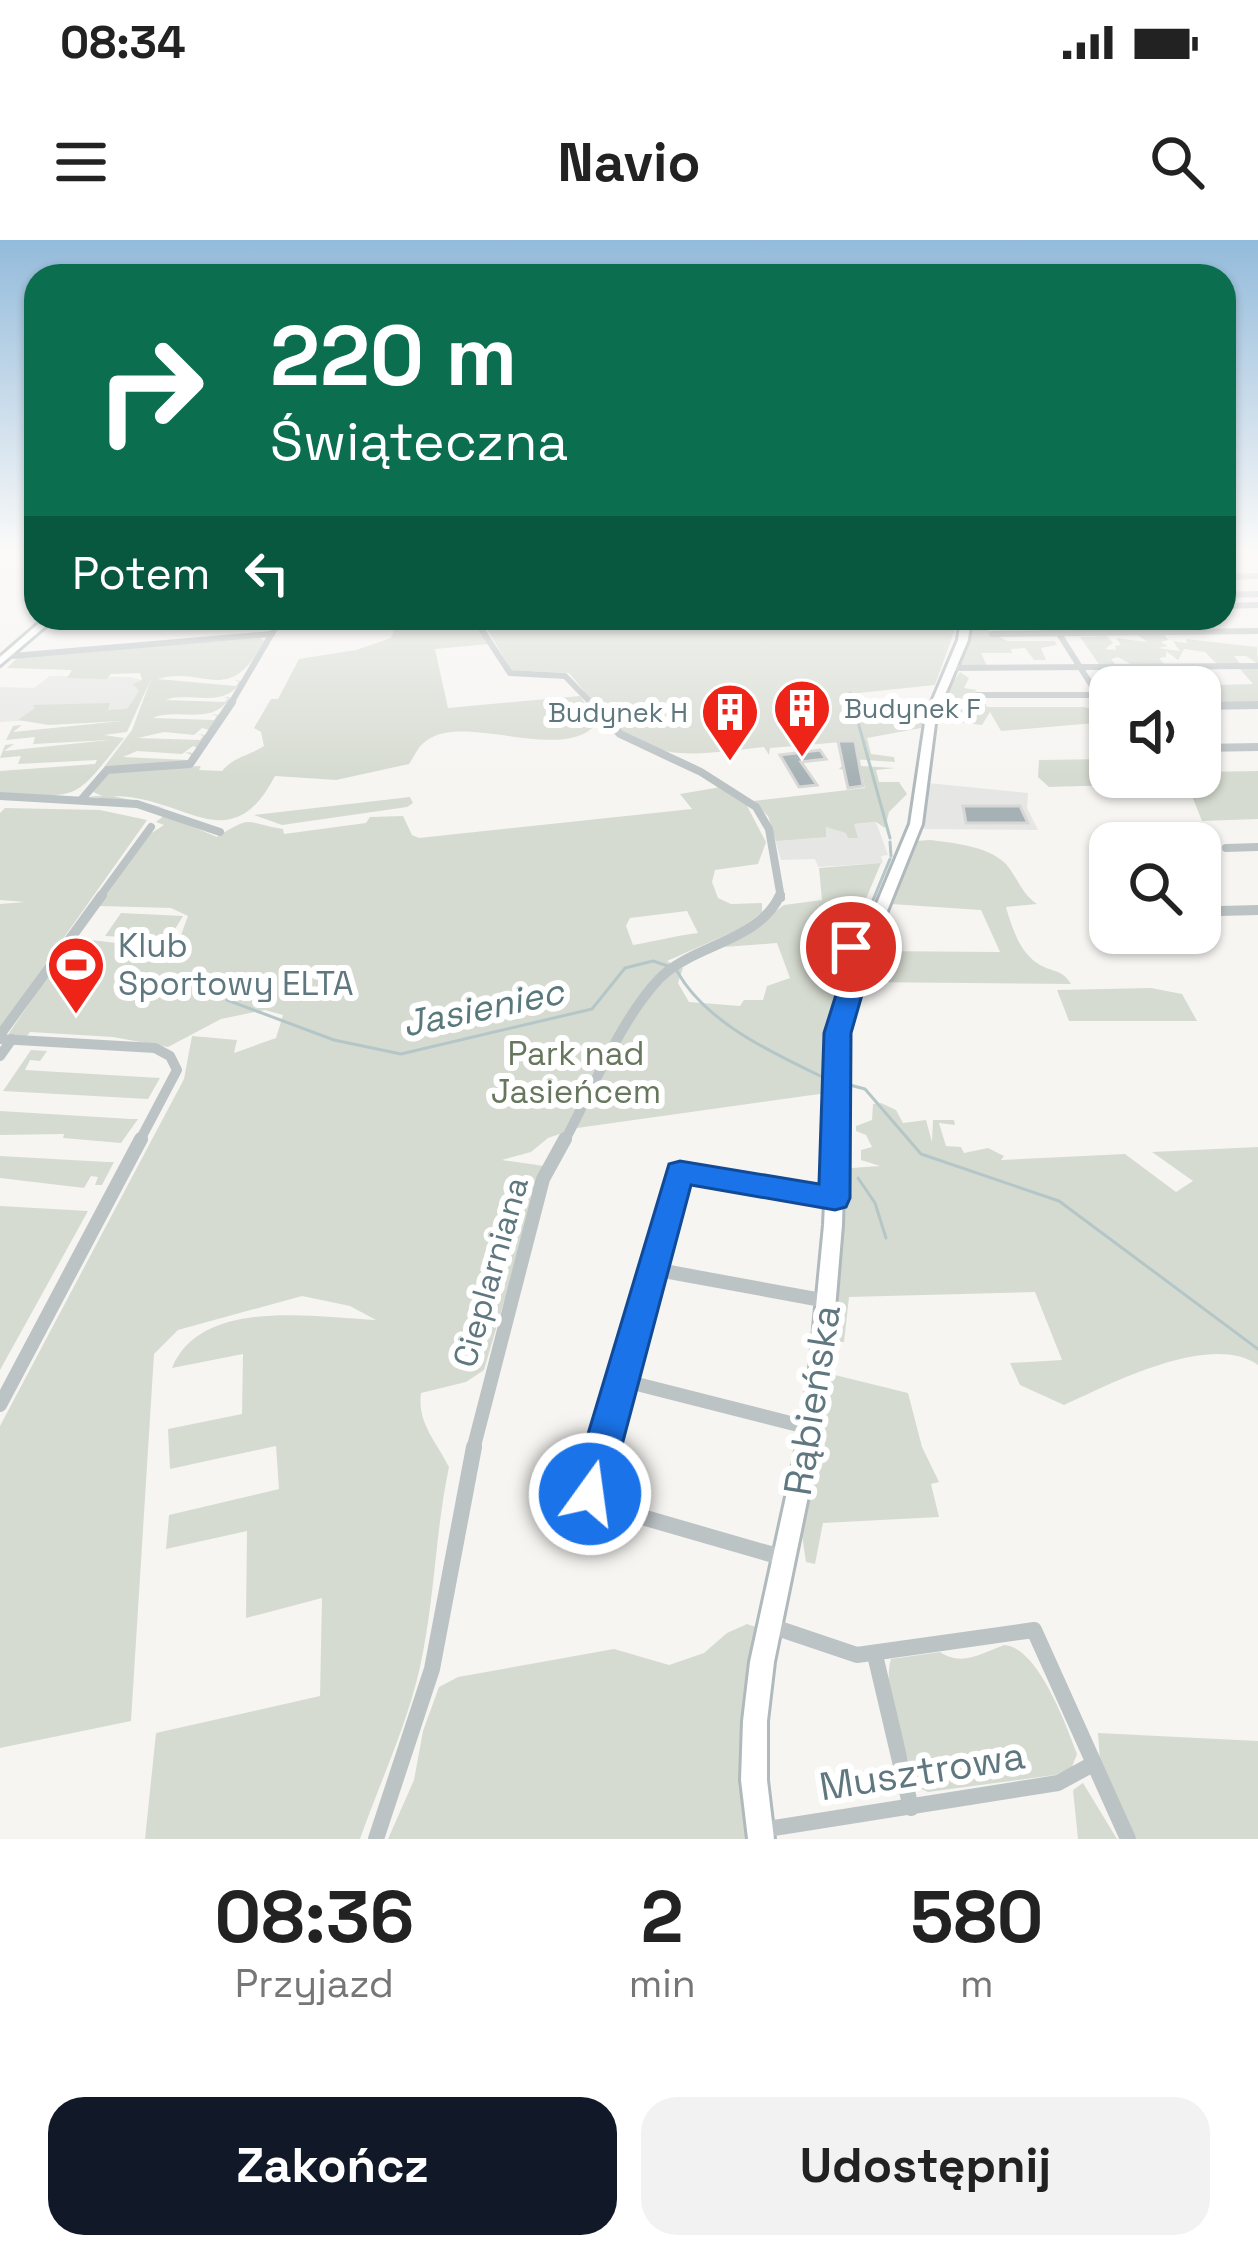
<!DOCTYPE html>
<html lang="pl">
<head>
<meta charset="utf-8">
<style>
	:root { --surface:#fff; --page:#f2f2f2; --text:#222; --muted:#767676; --accent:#111827 }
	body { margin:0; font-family:"Space Grotesk",sans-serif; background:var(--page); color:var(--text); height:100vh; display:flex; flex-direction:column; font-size:45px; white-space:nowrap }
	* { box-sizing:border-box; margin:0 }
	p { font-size:39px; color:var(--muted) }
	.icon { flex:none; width:66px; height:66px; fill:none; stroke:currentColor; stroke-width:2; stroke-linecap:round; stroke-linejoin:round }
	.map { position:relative; height:1599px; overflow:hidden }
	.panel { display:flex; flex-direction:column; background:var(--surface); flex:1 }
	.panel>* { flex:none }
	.top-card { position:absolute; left:24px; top:24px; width:1212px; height:366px; border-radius:36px; box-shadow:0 3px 9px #0004; background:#0b6e4f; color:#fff; overflow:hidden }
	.buttons { position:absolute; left:1089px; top:426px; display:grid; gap:24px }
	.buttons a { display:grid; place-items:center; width:132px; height:132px; border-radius:24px; background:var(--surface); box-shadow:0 3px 9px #0004; font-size:60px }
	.pin { position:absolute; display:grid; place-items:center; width:102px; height:102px; color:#fff; margin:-51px; border:6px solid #fff; border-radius:50%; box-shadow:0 3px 12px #0007 }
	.me { position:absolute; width:132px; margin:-66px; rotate:14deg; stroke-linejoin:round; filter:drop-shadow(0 0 9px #0008) }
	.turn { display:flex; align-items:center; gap:42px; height:252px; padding:0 48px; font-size:54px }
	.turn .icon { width:156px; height:156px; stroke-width:2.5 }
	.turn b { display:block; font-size:84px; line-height:102px }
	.then { display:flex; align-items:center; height:114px; padding:0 48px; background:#0003; gap:24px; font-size:45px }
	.eta { display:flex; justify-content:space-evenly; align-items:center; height:204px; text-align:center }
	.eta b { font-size:72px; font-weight:700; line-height:84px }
	.button { display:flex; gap:24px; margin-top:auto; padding:24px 48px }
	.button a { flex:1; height:138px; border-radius:36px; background:var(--accent); color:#fff; font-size:48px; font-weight:700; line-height:138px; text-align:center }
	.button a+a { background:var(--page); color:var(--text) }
	.status { display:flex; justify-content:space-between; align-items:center; height:84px; padding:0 60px; background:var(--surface); direction:ltr }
	.status svg { height:33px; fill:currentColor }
	header { display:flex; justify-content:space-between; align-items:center; height:156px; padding:0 48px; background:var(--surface); font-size:54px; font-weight:700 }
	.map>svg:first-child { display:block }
	.built { fill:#e6e7e5 }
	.green { fill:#d6dbd1; fill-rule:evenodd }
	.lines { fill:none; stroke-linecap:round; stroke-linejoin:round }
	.stream { stroke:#b4c6c8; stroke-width:3 }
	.building { fill:#a5b1b4; stroke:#d7d7d5; stroke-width:3 }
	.secondary-casing { stroke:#b0b9bc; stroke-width:6 }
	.street-far4 { stroke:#bcc3c5; stroke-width:6 }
	.street-far3 { stroke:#bcc3c5; stroke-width:8 }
	.street-far2 { stroke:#bcc3c5; stroke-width:10 }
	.street-far1 { stroke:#bcc3c5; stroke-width:14 }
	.street { stroke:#bcc3c5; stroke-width:16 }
	.secondary { fill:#fff; fill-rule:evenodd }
	.route { fill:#1a73e8; stroke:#114b97; stroke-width:3 }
	.labels { text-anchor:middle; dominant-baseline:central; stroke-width:12; stroke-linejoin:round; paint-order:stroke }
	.far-poi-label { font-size:27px; fill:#5f777f; stroke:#fff; text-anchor:start }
	.poi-label { font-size:33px; fill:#5f777f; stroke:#fff; text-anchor:start }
	.park-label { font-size:33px; fill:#67775e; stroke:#fff }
	.street-label { font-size:33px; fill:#5f777f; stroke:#fff }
	.water-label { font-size:36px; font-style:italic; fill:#59787b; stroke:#fff }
	.near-street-label { font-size:39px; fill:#5f777f; stroke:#fff }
</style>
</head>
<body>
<div class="status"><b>08:34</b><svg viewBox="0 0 49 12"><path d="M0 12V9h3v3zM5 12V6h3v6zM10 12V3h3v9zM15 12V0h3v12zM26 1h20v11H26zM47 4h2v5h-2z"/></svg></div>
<header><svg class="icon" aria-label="menu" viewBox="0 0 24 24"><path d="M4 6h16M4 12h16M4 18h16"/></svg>Navio<svg class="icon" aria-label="search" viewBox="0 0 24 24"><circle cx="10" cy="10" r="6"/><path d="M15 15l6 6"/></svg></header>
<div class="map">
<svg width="1258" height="1599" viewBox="0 0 1258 1599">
	<rect width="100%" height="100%" fill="#f6f5f2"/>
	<!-- built -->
	<g class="built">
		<path d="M50,436L130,437L145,441L131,474L0,482V447L34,448Z"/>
		<path d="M928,543L1028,553L1027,568L1038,590L921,589Z"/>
		<path d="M876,582L888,615L881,616L883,623L818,627L815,619L781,620L773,593Z"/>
	</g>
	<!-- green -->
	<g class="green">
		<path d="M468,378L489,404L435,409L448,468L580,456L598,482C565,526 465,471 426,501C418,506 414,517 409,524L336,540L275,536C230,622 186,556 113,556L166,568L89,556H102L91,551L103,536L115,531L201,526L199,530L222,531C235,516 248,516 264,506L261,492L254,488L271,459H278L299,419L356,410L391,398L395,387Z"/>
		<path d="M481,378H796V387L841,390L837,382H862V378H929L953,384L954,392L935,445L849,454L859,468L929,461L921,488L867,498L871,514L894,517L895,522L837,518L859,519L854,501L770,508L769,515L764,507C696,514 650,527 599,470C588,458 580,445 569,433L511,430Z"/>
		<path d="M970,378H1043L1055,391L1043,393L1036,384L982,387L1007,401H1055L1057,405L1041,408L1046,420H1034L1025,408L1011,409L1012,413H981L988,428L959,427L971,393Z"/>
		<path d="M1164,394L1168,400L1161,402L1168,406L1158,408L1180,411L1173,401L1187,403L1186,399L1257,407L1258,424L1246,416H1234L1240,424L1218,425L1205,412L1184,409L1178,420L1166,411V417L1159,418L1165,425L1134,426L1118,417L1111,419L1117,426L1101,427L1080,397L1107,396L1113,403L1105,409L1116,410L1115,406L1121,405L1116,398L1147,402L1138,395Z"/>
		<path d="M260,398L264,401C229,468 204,425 158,439L236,446L239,442L235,440L241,441C225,470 188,451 166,460L225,462L228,458L222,457H230C214,487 176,467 153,478L214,480L217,476L211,474L219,475L209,490L202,488L194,495L164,492L138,498L200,500L203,496L198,494L205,495L198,508L193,506L182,514L137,511L123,517L188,520L191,515L185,512L193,513L188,521L104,527L132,490L151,439L127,492L104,495L124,498C72,562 82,557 0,554V531L95,524L97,520L18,524L21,516L0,518L5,505L14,504L4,511L109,500L33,504L35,497L6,500L13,486L22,485L13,492L122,481L49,485L18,480L35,468L33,465L110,463L108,470L127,469L139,451L133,444L142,440L140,433L111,434L106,439L67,438L72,430L7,428L19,416Z"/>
		<path d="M1258,428V463L1200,464V447L1101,443L1104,450H1098L1091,439H1122L1117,430L1161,443L1147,430H1170L1188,439L1181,430L1192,439H1210L1215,445L1253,444L1240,429Z"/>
		<path d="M960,432L969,438L964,448L977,450L970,455L981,457L987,467H1084L1099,471L1107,482L1001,491L990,472L982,485L939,480L948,448Z"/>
		<path d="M1110,519V537H1200V532L1258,531V579L1202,581L1190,551L1116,545L1049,547L1038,537L1039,520Z"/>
		<path d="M843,525L895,528L876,530L879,542H899L907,554L889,572L885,588L876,582L854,584L858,598H848L846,593L826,587V597L776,601L768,576L753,561L865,548L862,532L839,529Z"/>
		<path d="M721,547L746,564L766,602L758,624L715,630L712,642L718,658L731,664L762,663V672L744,687L667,721L673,724L669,729L683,728L678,743L689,762L740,766L744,760H763L767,746L790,738L777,703L724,707L784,665L822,660L819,628L881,623L852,692L856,698C838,749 827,797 827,853L577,888L548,898L531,912L502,920L544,926L484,1130L466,1142L421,1153C417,1183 436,1201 449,1227C436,1288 435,1351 423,1412C412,1475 381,1539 360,1599H145L156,1493L320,1456L322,1358L246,1378L247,1291L166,1309L169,1275L279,1249L276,1206L170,1229L168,1189L242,1174L243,1114L172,1128C201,1057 314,1077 376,1080L350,1066L302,1056L178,1090L154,1114L131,1481L0,1508V1186L184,839L192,796L237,800L234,813L276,798L283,775L265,770L221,779L168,807L113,797L30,792L26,797L7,796L74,698L168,709L177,706L188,676L171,668L98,666L150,594L164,585L156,582L165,575L217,597C253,575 243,582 283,589L284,594L366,583L370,577L403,576L412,595L419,598L692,569L680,554ZM687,671L698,693C674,696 657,701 633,705L626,686L630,678Z"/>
		<path d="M410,557L413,563L407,567L282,585L254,575Z"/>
		<path d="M5,568L100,570L147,580L0,788V664L25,662L0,660V573Z"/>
		<path d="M930,600C954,603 988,606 1006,624C1018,638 1021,653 1037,664L1006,667C1012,688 1019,710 1037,723C1051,733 1062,728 1071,744L860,742L872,711L1000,712L981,670L891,664L916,601Z"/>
		<path d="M121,673L183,676L169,699L105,696Z"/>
		<path d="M1151,748L1182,754L1197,781H1069L1057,750Z"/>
		<path d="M31,810L47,811L40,821L30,820L25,830L160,838L148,859L3,851Z"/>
		<path d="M881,863L896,870L903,883L926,880L932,902L933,880H954L955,885L939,883L946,906L961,907L964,913L988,908L1004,916L1001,920L1125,914L1176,952L1193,941L1152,912L1258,907V1125C1211,1091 1110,1144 1064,1165L1020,1145L1010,1123L1062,1120L1035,1052L849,1057L844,1102H833L842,927L844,919L851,928L880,926L861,920V910L872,907L866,895L856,891V886L872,880L873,864Z"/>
		<path d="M0,871L131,879H138L121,903L63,898L64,894L0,895Z"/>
		<path d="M0,916L107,922H114L102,945H95L98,937L91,936L84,948L0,938Z"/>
		<path d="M0,966L88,971L0,1130Z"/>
		<path d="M835,1135L908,1153L922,1207L939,1242L931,1244L939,1277L823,1283L815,1324L806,1322L802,1295L796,1292L826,1138Z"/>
		<path d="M747,1384L759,1388C740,1469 735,1516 748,1599H388L414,1540L423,1491L439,1447L458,1437L614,1409L669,1425L704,1413L727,1393Z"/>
		<path d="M1004,1405C1038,1407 1066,1485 1077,1514L1072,1527L1055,1535L928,1552L917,1547C908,1515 881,1450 891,1419L940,1412C962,1427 982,1413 1004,1405Z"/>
		<path d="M1098,1493L1258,1501V1599H1136L1100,1522Z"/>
		<path d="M1083,1543L1117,1599H1078L1073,1550Z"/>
	</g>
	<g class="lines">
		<!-- stream -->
		<g class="stream">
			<path d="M850,453L890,598"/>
			<path d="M890,602L891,616"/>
			<path d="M857,699L890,619"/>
			<path d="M677,731C706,784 777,815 831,841"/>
			<path d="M842,740L848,725"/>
			<path d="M227,760L334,800L401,814L592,769L625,728L653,721L668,726"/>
			<path d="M833,764L841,743"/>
			<path d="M846,844L865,849L921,914L1059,961L1258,1109"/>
			<path d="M858,938L875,963L886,998"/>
		</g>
	</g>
	<!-- building -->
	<g class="building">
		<path d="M838,501H855L863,546L848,548Z"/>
		<path d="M820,510L826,519L801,522L817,545L799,547L780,515Z"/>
		<path d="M963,566H1020L1028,583H966Z"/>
	</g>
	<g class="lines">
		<!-- secondary casing -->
		<g class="secondary-casing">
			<g id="secondary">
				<path d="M45,378H55L0,425V417Z"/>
				<path d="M961,378H971L968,400L936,476L922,584L875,701C885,713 879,723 865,727L851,777L847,803L842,985L830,1129L822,1188L774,1422L767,1481V1540L774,1599H748L741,1540L743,1481L750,1422L801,1188L810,1129L824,985L832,803L843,749L852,724C841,711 847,700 863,697L910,584L926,476L958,400ZM860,707L867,709L865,717L860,716Z"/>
			</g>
		</g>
		<!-- street-far4 -->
		<g class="street-far4">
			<path d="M1224,337L1258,336"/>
			<path d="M1224,355L1258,354"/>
			<path d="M1224,366L1258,365"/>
			<path d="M474,378L510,433L565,436L593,465"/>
			<path d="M1049,378L1104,465"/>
			<path d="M276,387L388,378"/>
			<path d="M992,394L1258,391"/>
			<path d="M0,417L272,394"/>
			<path d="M952,428L1258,426"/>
			<path d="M976,455H1096"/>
			<path d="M230,465L281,378"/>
			<path d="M1234,465H1258"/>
		</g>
		<!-- street-far3 -->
		<g class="street-far3">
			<path d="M590,462L620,494L701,532L756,567L769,589L781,658"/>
			<path d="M1102,462L1110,475"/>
			<path d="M1200,466L1258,465"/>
			<path d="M1200,508L1258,507"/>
			<path d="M0,556L137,564L220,592"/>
			<path d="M81,560L107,530L190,524L232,462"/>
			<path d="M1226,608L1258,607"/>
			<path d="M99,658L151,587"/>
		</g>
		<!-- street-far2 -->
		<g class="street-far2">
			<path d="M1221,671L1258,670"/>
			<path d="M0,795L102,655"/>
			<path d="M0,799L155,808L170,816L177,830L139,902"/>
			<path d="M0,816L12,799"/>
			<path d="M564,902C591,852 621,779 659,739C693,704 759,702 780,655"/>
		</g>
		<!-- street-far1 -->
		<g class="street-far1">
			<path d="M653,1029L827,1061"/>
			<path d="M621,1140L810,1188"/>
			<path d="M0,1165L141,899"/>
			<path d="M473,1210L543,939L565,899"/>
			<path d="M600,1210L679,932L835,959"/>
		</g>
		<!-- street -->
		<g class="street">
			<path d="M601,1207L590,1246L597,1264L784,1318"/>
			<path d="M771,1386L857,1415L1034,1390L1128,1599"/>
			<path d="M875,1415L911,1568"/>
			<path d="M761,1590L1058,1543L1091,1525"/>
			<path d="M376,1599L432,1429L474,1207"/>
		</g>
		<!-- secondary -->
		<use href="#secondary" class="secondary"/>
	</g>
	<!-- sky -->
	<linearGradient id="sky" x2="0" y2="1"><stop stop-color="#93bbdb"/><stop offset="0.58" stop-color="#fbfaf9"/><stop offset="1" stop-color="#fbfaf9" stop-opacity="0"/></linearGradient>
	<rect width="1258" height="536" fill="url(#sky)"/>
	<!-- route -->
	<path class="route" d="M851,700L860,702L872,720L851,793L850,958L846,967L835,970L691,945L609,1254L603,1267L590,1273L576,1267L570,1254L669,924L680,921L819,944L824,793L846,723L837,715L839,707Z"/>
	<!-- icons -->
	<defs>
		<g id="building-pin" transform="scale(3)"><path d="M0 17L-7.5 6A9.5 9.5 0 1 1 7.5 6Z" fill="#ef2419" stroke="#fff"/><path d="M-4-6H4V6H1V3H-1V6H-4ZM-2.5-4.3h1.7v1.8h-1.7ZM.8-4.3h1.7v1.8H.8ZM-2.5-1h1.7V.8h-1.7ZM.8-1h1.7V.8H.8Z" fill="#fff"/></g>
		<g id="stadium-pin" transform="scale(3)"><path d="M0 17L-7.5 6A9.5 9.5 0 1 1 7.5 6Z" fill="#ef2419" stroke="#fff"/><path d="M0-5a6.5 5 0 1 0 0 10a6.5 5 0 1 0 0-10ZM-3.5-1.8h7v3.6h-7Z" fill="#fff"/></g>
	</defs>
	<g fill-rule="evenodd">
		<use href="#building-pin" x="802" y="468"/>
		<use href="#building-pin" x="730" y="472"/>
		<use href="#stadium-pin" x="76" y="725"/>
	</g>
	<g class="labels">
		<!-- far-poi labels -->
		<g class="far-poi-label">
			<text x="844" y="468">Budynek F</text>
			<text x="688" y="472" text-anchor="end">Budynek H</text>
		</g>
		<!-- poi labels -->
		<g class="poi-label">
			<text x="118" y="706">Klub<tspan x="118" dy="38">Sportowy ELTA</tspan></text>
		</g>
		<!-- park labels -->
		<g class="park-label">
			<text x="576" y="814">Park nad<tspan x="576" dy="38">Jasieńcem</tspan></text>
		</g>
		<!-- street labels -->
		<g class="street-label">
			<text transform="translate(491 1032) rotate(-74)">Cieplarniana</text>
		</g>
		<!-- water labels -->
		<g class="water-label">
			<text transform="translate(483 768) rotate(-12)">Jasieniec</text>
		</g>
		<!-- near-street labels -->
		<g class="near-street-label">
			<text transform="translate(812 1160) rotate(-81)">Rąbieńska</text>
			<text transform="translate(922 1531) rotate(-9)">Musztrowa</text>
		</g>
	</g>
</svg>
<div class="buttons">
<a><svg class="icon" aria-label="sound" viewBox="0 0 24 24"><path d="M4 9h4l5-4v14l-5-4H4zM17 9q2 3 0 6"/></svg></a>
<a><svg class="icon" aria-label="search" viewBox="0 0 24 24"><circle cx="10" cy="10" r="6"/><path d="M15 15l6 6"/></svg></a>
</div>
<div class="pin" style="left:851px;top:707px;background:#d93025"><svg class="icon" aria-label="arrive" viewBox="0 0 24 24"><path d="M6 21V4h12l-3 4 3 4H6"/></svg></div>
<svg class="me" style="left:590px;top:1254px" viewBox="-20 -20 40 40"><circle r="17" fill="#1a73e8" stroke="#fff" stroke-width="3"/><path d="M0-11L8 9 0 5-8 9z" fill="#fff"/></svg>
<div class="top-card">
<div class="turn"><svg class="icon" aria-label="right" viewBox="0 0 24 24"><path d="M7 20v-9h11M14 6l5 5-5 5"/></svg><div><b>220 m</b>Świąteczna</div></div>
<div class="then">Potem<svg class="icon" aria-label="left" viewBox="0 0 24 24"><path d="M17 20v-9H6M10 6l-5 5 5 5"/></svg></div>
</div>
</div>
<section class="panel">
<div class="eta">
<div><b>08:36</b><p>Przyjazd</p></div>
<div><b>2</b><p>min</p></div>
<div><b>580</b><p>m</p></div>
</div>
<div class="button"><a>Zakończ</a><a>Udostępnij</a></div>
</section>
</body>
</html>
